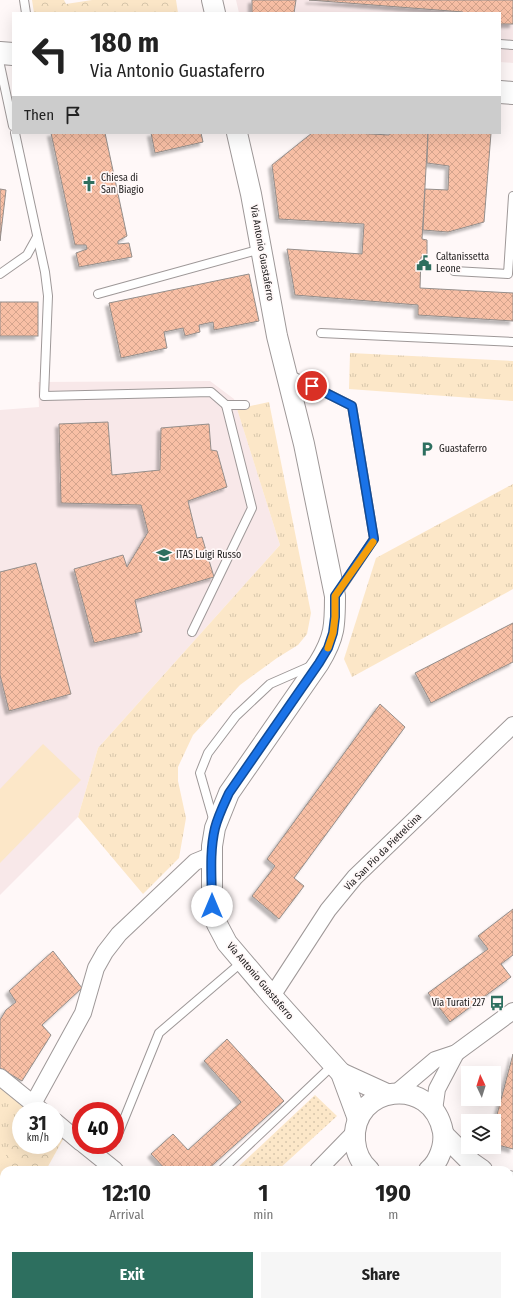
<!DOCTYPE html>
<html lang="en">
<head>
<meta charset="utf-8">
<style>
	:root { --surface:#fff; --page:#f6f6f6; --text:#222; --muted:#767676; --accent:#2d6f5f }
	body { margin:0; font-family:"Fira Sans Condensed",sans-serif; background:var(--page); color:var(--text); height:100vh; display:flex; flex-direction:column; font-size:15px; white-space:nowrap }
	* { box-sizing:border-box; margin:0 }
	p { font-size:13px; color:var(--muted) }
	.icon { flex:none; width:22px; height:22px; fill:none; stroke:currentColor; stroke-width:2; stroke-linecap:round; stroke-linejoin:round }
	.map { position:relative; flex:1; overflow:hidden }
	.side { position:absolute; left:0px; top:1166px; width:513px; height:140px; display:flex; flex-direction:column; background:var(--surface); border-radius:12px 12px 0 0; box-shadow:0 4px 16px #0002 }
	.side>* { flex:none }
	.guide { position:absolute; left:12px; top:12px; width:489px; height:122px; border-radius:0px; box-shadow:0 4px 16px #0002; background:#fff; color:var(--text); overflow:hidden }
	.needle { width:26px; rotate:356deg }
	.tools { position:absolute; left:461px; top:1066px; display:grid; gap:8px }
	.tools a { display:grid; place-items:center; width:40px; height:40px; border-radius:0px; background:var(--surface); box-shadow:0 4px 16px #0002; font-size:20px }
	.speed { position:absolute; left:12px; top:1102px; display:flex; gap:8px; font-size:20px; font-weight:700; text-align:center }
	.speed>* { display:grid; place-content:center; width:52px; height:52px; border-radius:50%; background:var(--surface); box-shadow:0 4px 16px #0002; line-height:1 }
	.speed small { font-size:10px; font-weight:400 }
	.speed .limit { border:6px solid #d22; background:#fff; color:#111 }
	.pin { position:absolute; display:grid; place-items:center; width:34px; height:34px; color:#fff; margin:-17px; border:2px solid #fff; border-radius:50%; box-shadow:0 1px 4px #0007 }
	.me { position:absolute; width:44px; margin:-22px; rotate:0deg; stroke-linejoin:round; filter:drop-shadow(0 0 3px #0008) }
	.turn { display:flex; align-items:center; gap:14px; height:84px; padding:0 12px; font-size:18px }
	.turn .icon { width:52px; height:52px; stroke-width:2.5 }
	.turn b { display:block; font-size:28px; line-height:34px }
	.then { display:flex; align-items:center; height:38px; padding:0 12px; background:#0003; gap:8px; font-size:15px }
	.eta { display:flex; justify-content:space-evenly; align-items:center; height:68px; text-align:center }
	.eta b { font-size:24px; font-weight:700; line-height:28px }
	.action { display:flex; gap:8px; margin-top:auto; padding:8px 12px }
	.action a { flex:1; height:46px; border-radius:0px; background:var(--accent); color:#fff; font-size:16px; font-weight:700; line-height:46px; text-align:center }
	.action a+a { background:var(--page); color:var(--text) }
	.map>svg:first-child { display:block }
	.built { fill:#f8e8e9 }
	.grass { fill:url(#grass-tufts) }
	.park { fill:url(#park-crowns) }
	.garden { fill:url(#garden-dots) }
	.pitch { fill:#fce7c8 }
	.building { fill:url(#building-cross-hatch); stroke:#948e8b; filter:url(#shadow) }
	.lines { fill:none; stroke-linecap:round; stroke-linejoin:round }
	.service-casing { stroke:#9e9898; stroke-width:10 }
	.minor-casing { stroke:#9e9898; stroke-width:18 }
	.tertiary-casing { stroke:#9e9898; stroke-width:22 }
	.secondary-casing { stroke:#9e9898; stroke-width:24 }
	.service { stroke:#fff; stroke-width:8 }
	.minor { stroke:#fff; stroke-width:16 }
	.tertiary { stroke:#fff; stroke-width:20 }
	.secondary { stroke:#fff; stroke-width:22 }
	.route-casing { stroke:#114b97; stroke-width:10 }
	.route { stroke:#1a73e8; stroke-width:7 }
	.slow { stroke:#f59e0b; stroke-width:7 }
	.labels { text-anchor:middle; dominant-baseline:central; stroke-width:3.5; stroke-linejoin:round; paint-order:stroke }
	.poi-label { font-size:10px; fill:#1b1919; stroke:#fff8f8; text-anchor:start }
	.street-label { font-size:10px; fill:#1b1919; stroke:#fff8f8 }
</style>
</head>
<body>
<div class="map">
<svg width="513" height="1306" viewBox="0 0 513 1306">
	<defs>
		<pattern id="grass-tufts" width="24" height="20" patternUnits="userSpaceOnUse"><rect width="24" height="20" fill="#fce7c8"/><path d="M3 7l-1-3M5 7V3M7 7l1-3M15 17l-1-3M17 17v-4M19 17l1-3" fill="none" stroke="#d7c6ab"/></pattern>
		<pattern id="park-crowns" width="20" height="18" patternUnits="userSpaceOnUse"><rect width="20" height="18" fill="#fce7c8"/><path d="M2 6a3 3 0 1 1 6 0M12 15a3 3 0 1 1 6 0" fill="none" stroke="#d7c6ab"/></pattern>
		<pattern id="garden-dots" width="8" height="8" patternUnits="userSpaceOnUse"><rect width="8" height="8" fill="#fce7c8"/><path d="M2 2h.1M6 6h.1" fill="none" stroke="#d7c6ab" stroke-width="1.8" stroke-linecap="round"/></pattern>
		<pattern id="building-cross-hatch" width="8" height="8" patternUnits="userSpaceOnUse"><rect width="8" height="8" fill="#f8bfa5"/><path d="M0 0l8 8M0 8l8-8" fill="none" stroke="#d4a48d"/></pattern>
		<filter id="shadow"><feDropShadow dx="-3.5" dy="3.5" stdDeviation="1" flood-color="#0004"/></filter>
	</defs>
	<rect width="100%" height="100%" fill="#fff8f8"/>
	<!-- built -->
	<g class="built">
		<path d="M236,0H513V63L500,62V13H239Z"/>
		<path d="M210,381L234,399L280,545L98,748L78,817L0,895V410L39,407L38,382Z"/>
	</g>
	<!-- grass -->
	<g class="grass">
		<path d="M350,353L513,361V401L349,389Z"/>
		<path d="M269,402L311,613L307,634L298,645L277,658L240,685L193,735L178,767V781L186,818L179,858L143,894L78,817L98,748L280,545L237,409Z"/>
		<path d="M513,484V589L352,677L344,659L376,558Z"/>
		<path d="M0,1084L30,1111H21V1129L0,1168Z"/>
	</g>
	<!-- park -->
	<g class="park">
		<path d="M32,0H64L66,4L92,0H176L178,13H34Z"/>
		<path d="M55,1124L66,1134L46,1170H4V1249L0,1256V1167L21,1127V1145H55Z"/>
	</g>
	<!-- garden -->
	<path class="garden" d="M315,1095L337,1116L278,1170H235Z"/>
	<!-- pitch -->
	<path class="pitch" d="M43,744L81,780L0,863V789Z"/>
	<!-- building -->
	<g class="building">
		<path d="M252,0H296L294,13H252Z"/>
		<path d="M309,0H513V24H500V13H463V12Z"/>
		<path d="M51,133H105L127,236L118,241V244L129,243L132,257L79,267L76,253L87,249L86,245H75Z"/>
		<path d="M151,133H201L203,142L155,153Z"/>
		<path d="M312,133H355L389,135L390,133H428L422,239L427,240V255L421,257L420,288L513,293V321L418,315V305L295,295L287,249L362,254L364,224L279,219L272,165Z"/>
		<path d="M428,133H491L484,222L448,232L423,230L425,189L448,190L449,166L427,163Z"/>
		<path d="M0,189L6,190L0,241Z"/>
		<path d="M249,274L259,321L214,330L213,322L199,325L200,332L185,336L183,328L164,332L167,348L121,358L109,303Z"/>
		<rect x="0" y="302" width="38" height="34"/>
		<path d="M108,422L112,475L160,470L161,428L209,424L211,450L217,451L227,487L188,501L197,538L202,537L214,577L135,600L142,632L94,643L74,569L123,555L127,567L148,532L141,505L61,503L59,424Z"/>
		<path d="M36,563L71,694L9,711L0,675V572Z"/>
		<path d="M513,623V662L431,703L415,673Z"/>
		<path d="M380,704L405,727L294,878L304,886L279,919L252,896L275,866L267,859Z"/>
		<path d="M513,909V955L501,964L511,977L450,1022L428,993L488,949L478,936Z"/>
		<path d="M53,951L82,988L42,1025L51,1035L22,1081L0,1068V1020L6,1010L16,1002L9,991Z"/>
		<path d="M227,1039L284,1101L207,1170H166L151,1154L173,1134L188,1150L241,1102L204,1061Z"/>
		<path d="M513,1054V1149L494,1144V1126Z"/>
		<path d="M78,1302H146L141,1306H74Z"/>
		<path d="M279,1302H328L324,1306H274Z"/>
	</g>
	<g class="lines">
		<!-- service casing -->
		<g class="service-casing">
			<g id="service">
				<path d="M24,0L26,13"/>
				<path d="M500,44L513,45"/>
				<path d="M0,65L13,126"/>
				<path d="M15,133L45,272L48,296L44,396L211,392L226,405H245"/>
				<path d="M454,271L508,274L513,196"/>
				<path d="M0,274L27,255L37,237"/>
				<path d="M98,294L261,249"/>
				<path d="M321,333L513,342"/>
				<path d="M289,374L352,406L374,539L337,594"/>
				<path d="M192,632L252,508L226,405"/>
				<path d="M214,822L200,773L208,753L236,716L270,684L311,666"/>
				<path d="M116,1139L159,1033L242,962"/>
				<path d="M222,1170L333,1065"/>
			</g>
		</g>
		<!-- minor casing -->
		<g class="minor-casing">
			<g id="minor">
				<path d="M272,996L328,910L355,877L513,725"/>
				<path d="M0,1077L42,1111"/>
				<path d="M396,1093L435,1060L456,1053L513,1011"/>
				<path d="M33,1104L83,1013L96,968L105,952L119,934L195,862L212,855"/>
				<path d="M434,1110L437,1089L456,1053"/>
				<path d="M55,1121L81,1143"/>
				<path d="M84,1145L115,1170"/>
				<path d="M318,1170L354,1133"/>
				<path d="M495,1302L497,1306"/>
				<path d="M184,1306L188,1302"/>
			</g>
		</g>
		<!-- tertiary casing -->
		<g class="tertiary-casing">
			<g id="tertiary">
				<path d="M212,0L215,13"/>
				<path d="M237,133L251,194L277,336L304,444L335,596C335,625 335,637 319,663L229,793L215,828L212,846V906L217,924L227,943L272,996L341,1073L358,1119"/>
				<path d="M341,1073L387,1094"/>
				<path d="M444,1135L472,1163L482,1170"/>
				<path d="M369,1170C361,1163 356,1152 355,1141C351,1085 432,1074 443,1132C445,1145 439,1162 429,1170"/>
				<path d="M509,1181L513,1183"/>
				<path d="M509,1204L513,1206"/>
			</g>
		</g>
		<!-- secondary casing -->
		<g class="secondary-casing">
			<g id="secondary">
				<path d="M0,53L13,54"/>
				<path d="M500,92L513,93"/>
			</g>
		</g>
		<!-- service -->
		<use href="#service" class="service"/>
		<!-- minor -->
		<use href="#minor" class="minor"/>
		<!-- tertiary -->
		<use href="#tertiary" class="tertiary"/>
		<!-- secondary -->
		<use href="#secondary" class="secondary"/>
	</g>
	<g class="lines">
		<!-- route casing -->
		<g class="route-casing">
			<path id="route" d="M212,906C212,880 209,853 215,828C218,816 224,804 229,793L319,663L328,648L333,633L335,617V596L374,539L352,406L312,386"/>
		</g>
		<!-- route -->
		<use href="#route" class="route"/>
		<!-- slow -->
		<path class="slow" d="M328,648L333,633L335,617V596L373,542"/>
	</g>
	<!-- icons -->
	<defs>
		<g id="church-bare" transform="scale(1.2)"><path d="M-1.2-6h2.4v3.5h3.3v2.4h-3.3V6h-2.4V-.1h-3.3v-2.4h3.3Z" fill="#2d6f5f" stroke="#fff8f8" stroke-width="2.5" paint-order="stroke"/></g>
		<g id="civic-bare" transform="scale(1.2)"><path d="M-.6-6.5H3V-4.5H.6V-3L4-1V1h2V6H-6V1h2V-1L-.6-3ZM-1.2 2.5V6h2.4V2.5Z" fill="#2d6f5f" stroke="#fff8f8" stroke-width="2.5" paint-order="stroke"/></g>
		<g id="parking-bare" transform="scale(1.2)"><path d="M-3.5-5.5H1a3.5 3.5 0 0 1 0 7H-1V5.5H-3.5ZM-1-3.4V-.6H.8a1.4 1.4 0 0 0 0-2.8Z" fill="#2d6f5f" stroke="#fff8f8" stroke-width="2.5" paint-order="stroke"/></g>
		<g id="school-bare" transform="scale(1.2)"><path d="M0-5L7-2L0 1L-7-2ZM-4 1L0 2.5L4 1V4Q0 6-4 4Z" fill="#2d6f5f" stroke="#fff8f8" stroke-width="2.5" paint-order="stroke"/></g>
		<g id="bus-bare" transform="scale(1.2)"><path d="M-5-6H5V4H4V6H2V4H-2V6H-4V4H-5ZM-3.5-4V0h7V-4ZM-3.5 1.2v1.5H-2V1.2ZM2 1.2v1.5H3.5V1.2Z" fill="#2d6f5f" stroke="#fff8f8" stroke-width="2.5" paint-order="stroke"/></g>
	</defs>
	<g fill-rule="evenodd">
		<use href="#church-bare" x="89" y="184"/>
		<use href="#civic-bare" x="424" y="263"/>
		<use href="#parking-bare" x="427" y="449"/>
		<use href="#school-bare" x="164" y="555"/>
		<use href="#bus-bare" x="497" y="1003"/>
	</g>
	<g class="labels">
		<!-- poi labels -->
		<g class="poi-label">
			<text x="101" y="178">Chiesa di<tspan x="101" dy="12">San Biagio</tspan></text>
			<text x="436" y="257">Caltanissetta<tspan x="436" dy="12">Leone</tspan></text>
			<text x="439" y="449">Guastaferro</text>
			<text x="176" y="555">ITAS Luigi Russo</text>
			<text x="485" y="1003" text-anchor="end">Via Turati 227</text>
		</g>
		<!-- street labels -->
		<g class="street-label">
			<text transform="translate(262 253) rotate(80)">Via Antonio Guastaferro</text>
			<text transform="translate(383 852) rotate(-45)">Via San Pio da Pietrelcina</text>
			<text transform="translate(260 981) rotate(50)">Via Antonio Guastaferro</text>
		</g>
	</g>
</svg>
<div class="tools">
<a><svg class="needle" viewBox="-14 -14 28 28"><path d="M0-13l5 13h-10z" fill="#e53935"/><path d="M0 13l5-13h-10z" fill="#767676"/></svg></a>
<a><svg class="icon" aria-label="layers" viewBox="0 0 24 24"><path d="M12 4l9 5-9 5-9-5zM3 14l9 5 9-5"/></svg></a>
</div>
<div class="speed"><div>31<small>km/h</small></div><div class="limit">40</div></div>
<div class="pin" style="left:312px;top:386px;background:#d93025"><svg class="icon" aria-label="arrive" viewBox="0 0 24 24"><path d="M6 21V4h12l-3 4 3 4H6"/></svg></div>
<svg class="me" style="left:212px;top:906px" viewBox="-20 -20 40 40"><circle r="19" fill="#fff"/><path d="M0-13L10 11 0 6-10 11z" fill="#1a73e8"/></svg>
<div class="guide">
<div class="turn"><svg class="icon" aria-label="left" viewBox="0 0 24 24"><path d="M17 20v-9H6M10 6l-5 5 5 5"/></svg><div><b>180 m</b>Via Antonio Guastaferro</div></div>
<div class="then">Then<svg class="icon" aria-label="arrive" viewBox="0 0 24 24"><path d="M6 21V4h12l-3 4 3 4H6"/></svg></div>
</div>
<section class="side">
<div class="eta">
<div><b>12:10</b><p>Arrival</p></div>
<div><b>1</b><p>min</p></div>
<div><b>190</b><p>m</p></div>
</div>
<div class="action"><a>Exit</a><a>Share</a></div>
</section>
</div>
</body>
</html>
